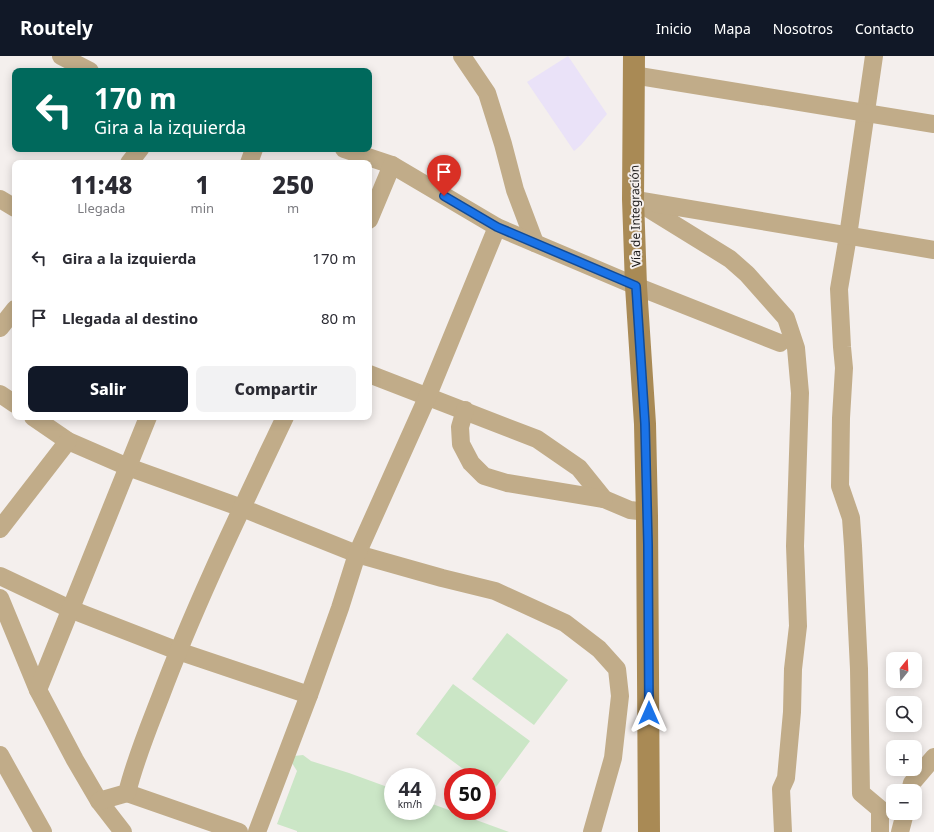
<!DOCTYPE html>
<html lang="es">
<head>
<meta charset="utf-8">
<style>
	:root { --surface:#fff; --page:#f2f2f3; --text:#2b2b33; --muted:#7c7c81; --accent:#111827 }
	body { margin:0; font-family:"Noto Sans",sans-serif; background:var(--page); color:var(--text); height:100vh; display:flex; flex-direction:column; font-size:15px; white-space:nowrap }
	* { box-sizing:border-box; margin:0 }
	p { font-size:13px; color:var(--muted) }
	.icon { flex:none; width:22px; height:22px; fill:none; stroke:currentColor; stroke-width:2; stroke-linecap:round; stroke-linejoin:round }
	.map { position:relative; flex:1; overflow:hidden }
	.sheet { position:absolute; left:12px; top:104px; width:360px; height:260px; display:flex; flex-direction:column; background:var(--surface); border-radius:8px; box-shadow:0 2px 10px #0003 }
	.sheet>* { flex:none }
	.top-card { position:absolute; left:12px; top:12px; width:360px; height:84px; border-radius:8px; box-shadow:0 2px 10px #0003; background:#00695c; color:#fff; overflow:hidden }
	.needle { width:26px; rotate:18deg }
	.fabs { position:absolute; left:886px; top:596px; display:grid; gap:8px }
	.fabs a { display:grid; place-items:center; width:36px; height:36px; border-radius:8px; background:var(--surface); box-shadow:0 2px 10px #0003; font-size:20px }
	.speed { position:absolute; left:384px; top:712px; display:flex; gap:8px; font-size:20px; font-weight:700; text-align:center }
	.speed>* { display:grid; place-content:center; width:52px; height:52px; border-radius:50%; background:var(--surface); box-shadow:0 2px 10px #0003; line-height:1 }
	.speed small { font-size:10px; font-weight:400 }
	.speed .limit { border:6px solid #d22; background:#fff; color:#111 }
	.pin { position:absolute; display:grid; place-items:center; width:34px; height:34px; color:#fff; margin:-41px -17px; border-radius:50% 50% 50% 0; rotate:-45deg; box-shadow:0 0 4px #0007 }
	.pin .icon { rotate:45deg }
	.me { position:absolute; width:44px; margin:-22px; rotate:0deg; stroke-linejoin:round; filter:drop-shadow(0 0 3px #0008) }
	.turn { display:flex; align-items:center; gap:14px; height:84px; padding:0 16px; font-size:18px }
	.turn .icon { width:52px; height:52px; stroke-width:2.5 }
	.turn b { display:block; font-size:28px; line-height:34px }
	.eta { display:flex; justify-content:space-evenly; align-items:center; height:68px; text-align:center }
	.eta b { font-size:24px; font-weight:800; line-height:28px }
	.action { display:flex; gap:8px; margin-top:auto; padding:8px 16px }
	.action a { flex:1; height:46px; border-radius:8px; background:var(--accent); color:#fff; font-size:16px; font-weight:800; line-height:46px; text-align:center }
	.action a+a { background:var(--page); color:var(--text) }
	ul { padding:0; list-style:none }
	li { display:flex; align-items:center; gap:12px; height:60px; padding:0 16px }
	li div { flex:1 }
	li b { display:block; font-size:15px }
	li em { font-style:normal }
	header { display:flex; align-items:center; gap:24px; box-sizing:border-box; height:56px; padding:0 20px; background:var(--accent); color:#fff }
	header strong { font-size:19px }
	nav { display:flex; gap:22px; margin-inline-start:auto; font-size:14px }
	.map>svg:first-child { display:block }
	.education { fill:#eae2f8 }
	.green { fill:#cbe6c6 }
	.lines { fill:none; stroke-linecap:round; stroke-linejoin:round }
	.minor { stroke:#c1ac89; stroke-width:18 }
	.secondary { stroke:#a98a55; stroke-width:22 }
	.route-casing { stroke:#114b97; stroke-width:10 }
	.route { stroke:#1a73e8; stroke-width:7 }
	.labels { text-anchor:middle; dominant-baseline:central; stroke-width:4; stroke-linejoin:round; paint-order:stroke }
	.street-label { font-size:12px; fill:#1b1919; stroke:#f4efed }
</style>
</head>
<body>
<header>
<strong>Routely</strong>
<nav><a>Inicio</a><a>Mapa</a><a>Nosotros</a><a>Contacto</a></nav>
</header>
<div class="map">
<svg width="934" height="776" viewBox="0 0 934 776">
	<rect width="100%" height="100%" fill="#f4efed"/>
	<!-- education -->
	<path class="education" d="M568,0L607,58L581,89L574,95L527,26Z"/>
	<!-- green -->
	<g class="green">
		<path d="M507,577L568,624L534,669L472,623Z"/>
		<path d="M453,628L530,685L493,735L487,731V721H474L416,678Z"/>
		<path d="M303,699L311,705L349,717L393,733V755H427V746L509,776H297V775L277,768L297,715L292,707L294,700Z"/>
	</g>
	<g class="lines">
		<!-- minor -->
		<g class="minor">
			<path d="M61,0L90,15"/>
			<path d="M462,0L487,37L503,88L515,134L535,187"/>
			<path d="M874,0L848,180L839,233L842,291L844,312L841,362L840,430L851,462L853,490L859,613L861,737L880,753V776"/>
			<path d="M633,19L934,68"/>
			<path d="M344,93L392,109L497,171L636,230L780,287"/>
			<path d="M129,107L140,93"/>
			<path d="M249,107L254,93"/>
			<path d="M0,143L15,152"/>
			<path d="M633,143L730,203L747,218L786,262L796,292L800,337L795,490L798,570L793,613L792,656L786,722L781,733L783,776"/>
			<path d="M642,145L934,194"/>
			<path d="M369,164L392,109"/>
			<path d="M0,272L15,253"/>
			<path d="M369,318L537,383L579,412L604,443L630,454L647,456"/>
			<path d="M0,338L15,348"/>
			<path d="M465,354L460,371L461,388L471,407L484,420L507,427L604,443"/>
			<path d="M33,361L68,385L128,411L242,452L357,498L442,522L495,535L565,567L599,593L617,613L620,640L613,702L592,776"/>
			<path d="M0,473L68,385"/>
			<path d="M0,520L70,553L178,595L309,639"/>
			<path d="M0,542L38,634L75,704L99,745L123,776"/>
			<path d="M38,634L148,361"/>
			<path d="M0,699L43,776"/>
			<path d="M910,735L912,727L934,701"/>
			<path d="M127,737L239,776"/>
			<path d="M99,745L127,737C135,704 148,673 160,642C196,546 241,454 285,361"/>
			<path d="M257,776L309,639L340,552L357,498L426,344L497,171"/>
			<path d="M900,776L905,757"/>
		</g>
		<!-- secondary -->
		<path class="secondary" d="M634,0L633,143L636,230L645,368L647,460L649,776"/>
	</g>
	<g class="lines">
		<!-- route casing -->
		<g class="route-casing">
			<path id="route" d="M444,140L497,171L636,230L645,368L648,489L649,657"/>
		</g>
		<!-- route -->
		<use href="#route" class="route"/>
	</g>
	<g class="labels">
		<!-- street labels -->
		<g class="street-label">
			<text transform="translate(635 160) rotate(-91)">Vía de Integración</text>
		</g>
	</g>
</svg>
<div class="fabs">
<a><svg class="needle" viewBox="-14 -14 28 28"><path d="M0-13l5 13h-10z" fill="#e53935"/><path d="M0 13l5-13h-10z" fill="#7c7c81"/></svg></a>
<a><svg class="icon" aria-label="search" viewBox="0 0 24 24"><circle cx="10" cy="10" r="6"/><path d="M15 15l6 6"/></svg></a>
<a>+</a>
<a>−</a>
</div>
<div class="speed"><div>44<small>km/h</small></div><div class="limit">50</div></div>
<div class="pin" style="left:444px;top:140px;background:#d93025"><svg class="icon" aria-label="arrive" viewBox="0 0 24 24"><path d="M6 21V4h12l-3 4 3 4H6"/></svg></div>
<svg class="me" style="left:649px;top:657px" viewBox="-20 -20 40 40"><path d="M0-17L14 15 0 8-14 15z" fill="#1a73e8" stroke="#fff" stroke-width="4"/></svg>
<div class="top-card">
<div class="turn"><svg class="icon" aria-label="left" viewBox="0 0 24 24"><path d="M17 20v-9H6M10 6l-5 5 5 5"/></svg><div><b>170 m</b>Gira a la izquierda</div></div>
</div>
<section class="sheet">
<div class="eta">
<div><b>11:48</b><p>Llegada</p></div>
<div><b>1</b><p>min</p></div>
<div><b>250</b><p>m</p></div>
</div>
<ul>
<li><svg class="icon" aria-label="left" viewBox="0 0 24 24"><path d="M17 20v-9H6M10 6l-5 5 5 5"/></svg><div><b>Gira a la izquierda</b></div><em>170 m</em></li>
<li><svg class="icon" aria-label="arrive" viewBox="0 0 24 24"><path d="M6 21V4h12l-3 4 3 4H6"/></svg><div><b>Llegada al destino</b></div><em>80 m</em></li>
</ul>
<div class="action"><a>Salir</a><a>Compartir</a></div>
</section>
</div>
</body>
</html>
